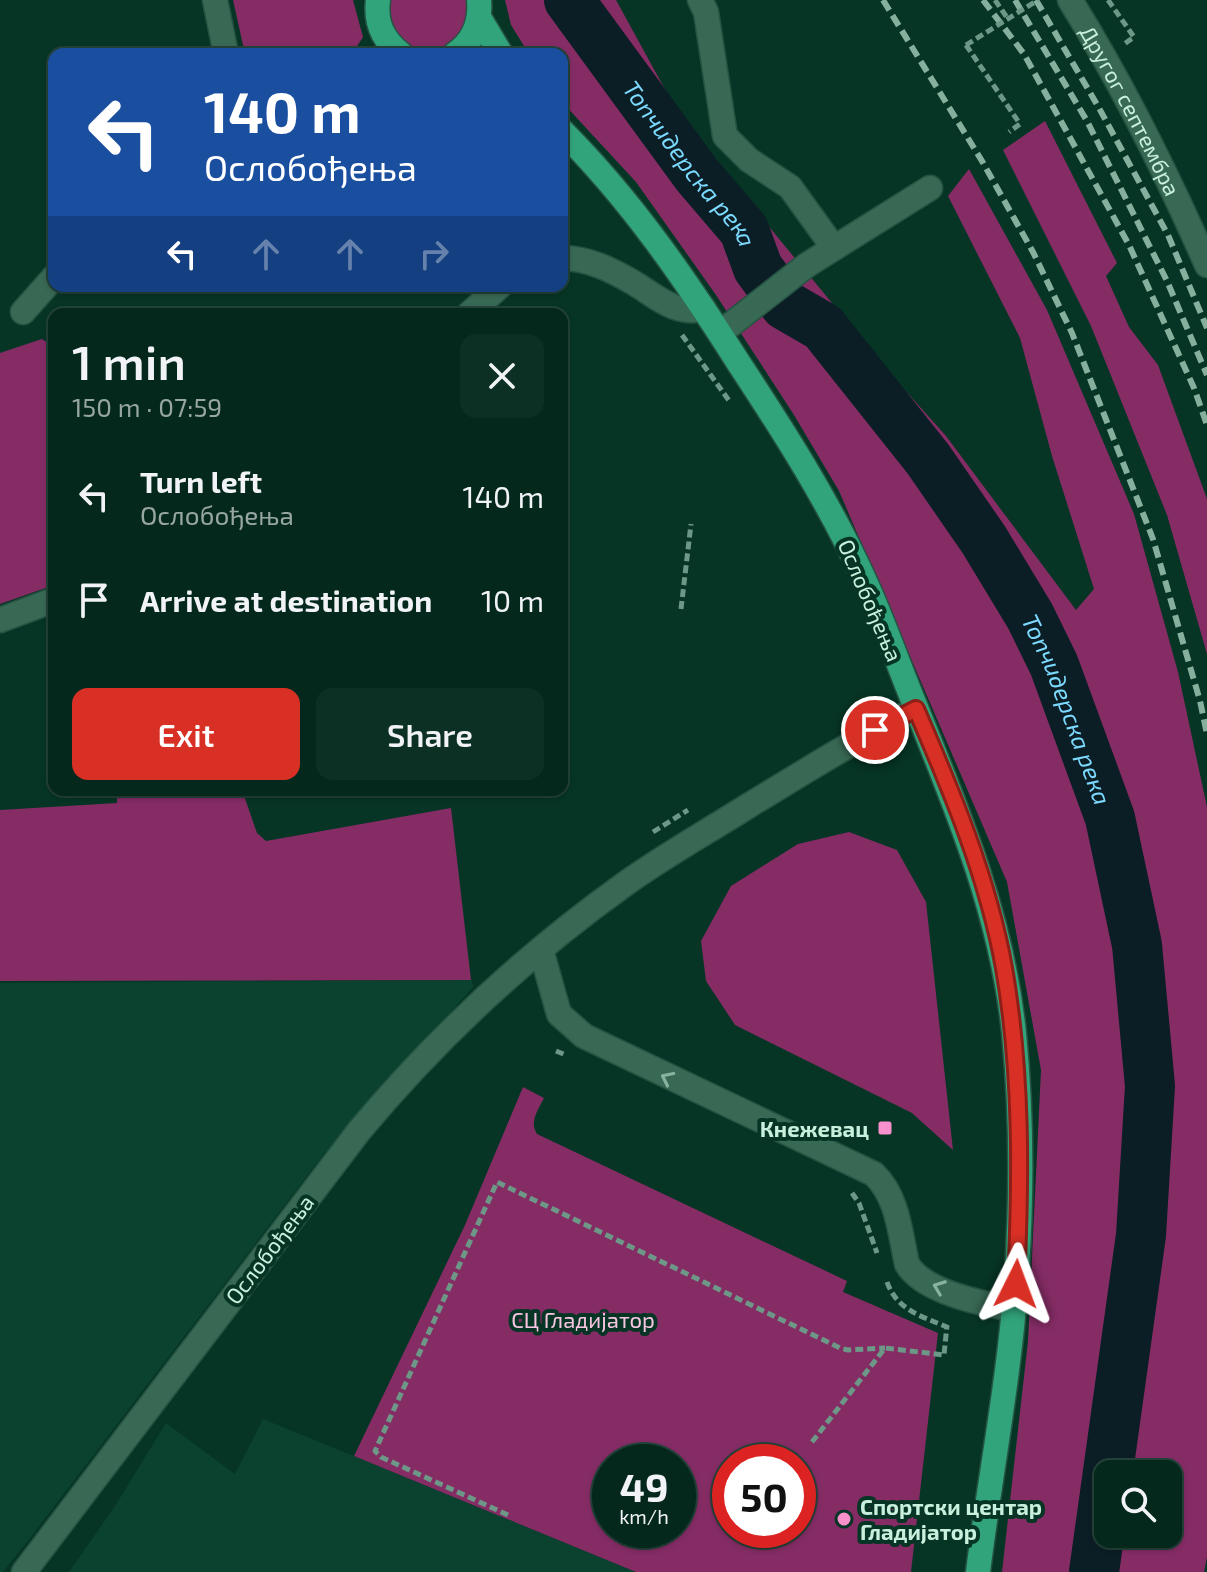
<!DOCTYPE html>
<html lang="en">
<head>
<meta charset="utf-8">
<style>
	:root { --surface:#04281c; --page:#0d3025; --text:#f1f3f6; --muted:#97a6a3; --line:#25443b; --accent:#d93025 }
	body { margin:0; font-family:"Exo 2",sans-serif; background:var(--page); color:var(--text); height:100vh; display:flex; flex-direction:column; font-size:30px; white-space:nowrap }
	* { box-sizing:border-box; margin:0 }
	p { font-size:26px; color:var(--muted) }
	.icon { flex:none; width:44px; height:44px; fill:none; stroke:currentColor; stroke-width:2; stroke-linecap:round; stroke-linejoin:round }
	.map { position:relative; flex:1; overflow:hidden }
	.details { position:absolute; left:48px; top:308px; width:520px; height:488px; display:flex; flex-direction:column; background:var(--surface); border-radius:16px; box-shadow:0 2px 6px #0004,0 0 0 2px var(--line) }
	.details>* { flex:none }
	.top-card { position:absolute; left:48px; top:48px; width:520px; height:244px; border-radius:16px; box-shadow:0 2px 6px #0004,0 0 0 2px var(--line); background:#1a4fa0; color:#fff; overflow:hidden }
	.controls { position:absolute; left:1094px; top:1460px; display:grid; gap:16px }
	.controls a { display:grid; place-items:center; width:88px; height:88px; border-radius:16px; background:var(--surface); box-shadow:0 2px 6px #0004,0 0 0 2px var(--line); font-size:40px }
	.speed { position:absolute; left:592px; top:1444px; display:flex; gap:16px; font-size:40px; font-weight:700; text-align:center }
	.speed>* { display:grid; place-content:center; width:104px; height:104px; border-radius:50%; background:var(--surface); box-shadow:0 2px 6px #0004,0 0 0 2px var(--line); line-height:1 }
	.speed small { font-size:20px; font-weight:400 }
	.speed .limit { border:12px solid #d22; background:#fff; color:#111 }
	.pin { position:absolute; display:grid; place-items:center; width:68px; height:68px; color:#fff; margin:-34px; border:4px solid #fff; border-radius:50%; box-shadow:0 2px 8px #0007 }
	.me { position:absolute; width:88px; margin:-44px; rotate:3deg; stroke-linejoin:round; filter:drop-shadow(0 0 6px #0008) }
	.turn { display:flex; align-items:center; gap:28px; height:168px; padding:0 24px; font-size:36px }
	.turn .icon { width:104px; height:104px; stroke-width:2.5 }
	.turn b { display:block; font-size:56px; line-height:68px }
	.lanes { display:flex; align-items:center; height:76px; padding:0 24px; background:#0003; justify-content:center; gap:40px; direction:ltr }
	.lanes .off { opacity:.35 }
	.round { display:grid; place-items:center; flex:none; width:84px; height:84px; border-radius:16px; background:var(--page) }
	.overview { display:flex; align-items:center; justify-content:space-between; height:136px; padding:0 24px }
	h1 { font-size:48px; font-weight:600; line-height:60px }
	.primary-button { display:flex; gap:16px; margin-top:auto; padding:16px 24px }
	.primary-button a { flex:1; height:92px; border-radius:16px; background:var(--accent); color:#fff; font-size:32px; font-weight:600; line-height:92px; text-align:center }
	.primary-button a+a { background:var(--page); color:var(--text) }
	ul { padding:0; list-style:none }
	li { display:flex; align-items:center; gap:24px; height:104px; padding:0 24px }
	li div { flex:1 }
	li b { display:block; font-size:30px }
	li em { font-style:normal }
	.map>svg:first-child { display:block }
	.built { fill:#0a412f }
	.green { fill:#852c65; fill-rule:evenodd }
	.lines { fill:none; stroke-linecap:round; stroke-linejoin:round }
	.river { stroke:#0c1e25; stroke-width:50 }
	.minor-casing { stroke:#255342; stroke-width:27 }
	.major-casing { stroke:#255342; stroke-width:27 }
	.path { stroke:#6d9786; stroke-width:5; stroke-dasharray:8 4; stroke-linecap:butt }
	.minor { stroke:#386954; stroke-width:24 }
	.major { stroke:#31a47b; stroke-width:24 }
	.rail { stroke:#86af9d; stroke-width:6; stroke-dasharray:12 6; stroke-linecap:butt }
	.path-bridge { stroke:#6d9786; stroke-width:5; stroke-dasharray:8 4; stroke-linecap:butt }
	.oneway { stroke:#88b39f }
	.route-casing { stroke:#8d1f18; stroke-width:20 }
	.route { stroke:#d93025; stroke-width:14 }
	.poi-dot { fill:#f890cc; stroke:#063525; stroke-width:3 }
	.labels { text-anchor:middle; dominant-baseline:central; stroke-width:8; stroke-linejoin:round; paint-order:stroke }
	.street-label { font-size:22px; fill:#c9f0dd; stroke:#063525 }
	.poi-label { font-size:22px; font-weight:bold; fill:#c9f0dd; stroke:#063525; text-anchor:end }
	.park-label { font-size:22px; fill:#f9c6e1; stroke:#063525 }
	.water-label { font-size:24px; font-style:italic; fill:#7cdafe; stroke:#063525 }
</style>
</head>
<body>
<div class="map">
<svg width="1207" height="1572" viewBox="0 0 1207 1572">
	<rect width="100%" height="100%" fill="#063525"/>
	<!-- built -->
	<g class="built">
		<path d="M471,980L474,986L323,1155L31,1537L3,1572H0V983Z"/>
		<path d="M263,1419L354,1456L636,1572H69L115,1506L166,1423L235,1474Z"/>
	</g>
	<!-- green -->
	<g class="green">
		<path d="M233,0H353L363,37L352,54H245Z"/>
		<path d="M389,0H469C476,63 384,69 389,0Z"/>
		<path d="M505,0H616L684,124L894,378L946,436L1076,610L1094,589L1052,456L1020,338L948,196L969,169L1047,310L1134,514L1178,672L1207,807V1557L1204,1572H1117L1122,1534H1168V1474H1130L1153,1299L1166,1168L1164,1092L1144,892L1088,700L980,511L890,392L883,412L997,561L1090,759L1137,945L1146,1156L1094,1572H1002L1028,1341L1041,1070L1007,882L839,491L794,415L716,295L636,182L562,102V54H529L511,25Z"/>
		<path d="M1045,121L1117,263L1106,276L1129,327L1158,365L1207,499V654L1167,515L1091,326L1003,150Z"/>
		<path d="M42,339L54,347V585L0,604V353Z"/>
		<path d="M117,790H242L257,833L266,841L451,808L471,980L0,981V810L117,803Z"/>
		<path d="M849,832L897,850L926,902L953,1150L912,1113L735,1025L706,981L701,941L731,886L798,844Z"/>
		<path d="M523,1087L544,1098C538,1110 529,1122 537,1134L847,1281L843,1292L938,1333L911,1572H636L354,1456L465,1225ZM610,1462H678V1530H610ZM730,1462H798V1530H730Z"/>
	</g>
	<g class="lines">
		<!-- river -->
		<path class="river" id="s1" d="M569,0L697,175L744,230L758,268L785,305L823,327L928,459L984,540L1030,616L1054,665L1110,818L1137,945L1150,1086L1141,1235L1094,1572"/>
		<!-- minor casing -->
		<g class="minor-casing">
			<g id="minor">
				<path d="M215,0L226,54"/>
				<path d="M700,0L706,12L725,136L749,160L790,187L834,248"/>
				<path id="s2" d="M1070,0C1123,85 1167,174 1207,265"/>
				<path d="M562,258C588,258 612,270 634,283C657,297 675,315 704,309"/>
				<path d="M23,312L54,277"/>
				<path d="M469,314L500,286"/>
				<path d="M720,333L807,265L930,188"/>
				<path d="M0,620L54,600"/>
				<path d="M541,950L559,1014L584,1036L874,1174C898,1197 900,1233 907,1264C923,1292 983,1304 1013,1309"/>
				<path d="M24,1572L359,1131C436,1039 527,954 625,884C664,856 707,832 748,806C804,772 858,738 916,709"/>
			</g>
		</g>
		<!-- major casing -->
		<g class="major-casing">
			<g id="major">
				<path d="M378,0C375,23 383,40 401,54"/>
				<path d="M480,19L501,54"/>
				<path d="M455,54C474,41 481,23 479,0"/>
				<path d="M562,131C631,200 686,280 738,362C784,432 829,502 864,579C884,622 899,667 917,710C960,816 1002,918 1014,1033C1022,1115 1022,1201 1016,1284C1009,1380 990,1476 978,1572"/>
			</g>
		</g>
		<!-- path -->
		<g class="path">
			<path d="M995,0L1008,19"/>
			<path d="M1108,0L1134,37L1123,45"/>
			<path d="M966,45L1020,124L1009,132"/>
			<path d="M682,335L730,402"/>
			<path d="M681,609L691,524"/>
			<path d="M653,832L688,810"/>
			<path d="M556,1051L566,1055"/>
			<path d="M852,1193L859,1203L877,1253"/>
			<path d="M887,1282C897,1310 921,1316 947,1327"/>
			<path d="M812,1442L885,1348L944,1355L947,1325"/>
			<path d="M508,1515L381,1457L375,1451L497,1182L840,1348L848,1350L885,1348"/>
		</g>
		<!-- minor -->
		<use href="#minor" class="minor"/>
		<!-- major -->
		<use href="#major" class="major"/>
		<!-- rail -->
		<g class="rail">
			<path d="M883,0L982,161L1033,252L1072,333L1153,539L1200,701L1207,734"/>
			<path d="M983,0L1024,54L1129,245L1194,388L1207,425"/>
			<path d="M1015,0L1087,121L1167,281L1207,375"/>
			<path d="M1036,0L1099,108L1168,235L1207,328"/>
		</g>
		<!-- path-bridge -->
		<path class="path-bridge" d="M966,45L1038,0"/>
	</g>
	<!-- one-way arrows -->
	<defs><path id="oneway-chevron" d="M-2-3.5L2.5 0L-2 3.5" fill="none" stroke-width="1.6" stroke-linecap="round" stroke-linejoin="round" transform="scale(2)"/></defs>
	<g class="oneway">
		<use href="#oneway-chevron" transform="translate(667 1078) rotate(-154)"/>
		<use href="#oneway-chevron" transform="translate(939 1287) rotate(-159)"/>
	</g>
	<g class="lines">
		<!-- route casing -->
		<g class="route-casing">
			<path id="route" d="M875,730L916,709C952,792 988,878 1004,968C1022,1072 1021,1178 1016,1284"/>
		</g>
		<!-- route -->
		<use href="#route" class="route"/>
	</g>
	<!-- markers -->
	<g class="poi-dot">
		<rect x="877" y="1120" width="16" height="16" rx="4"/>
		<circle cx="844" cy="1519" r="8"/>
	</g>
	<g class="labels">
		<!-- street labels -->
		<g class="street-label">
			<text stroke="none"><textPath href="#s2" startOffset="126">Другог септембра</textPath></text>
			<text transform="translate(871 600) rotate(67)">Ослобођења</text>
			<text transform="translate(269 1249) rotate(-53)">Ослобођења</text>
		</g>
		<!-- poi labels -->
		<g class="poi-label">
			<text x="869" y="1128">Кнежевац</text>
			<text x="860" y="1506" text-anchor="start">Спортски центар<tspan x="860" dy="25">Гладијатор</tspan></text>
		</g>
		<!-- park labels -->
		<g class="park-label">
			<text x="583" y="1319">СЦ Гладијатор</text>
		</g>
		<!-- water labels -->
		<g class="water-label">
			<text stroke="none"><textPath href="#s1" startOffset="204">Топчидерска река</textPath></text>
			<text stroke="none"><textPath href="#s1" startOffset="876">Топчидерска река</textPath></text>
		</g>
	</g>
</svg>
<div class="controls">
<a><svg class="icon" aria-label="search" viewBox="0 0 24 24"><circle cx="10" cy="10" r="6"/><path d="M15 15l6 6"/></svg></a>
</div>
<div class="speed"><div>49<small>km/h</small></div><div class="limit">50</div></div>
<div class="pin" style="left:875px;top:730px;background:#d93025"><svg class="icon" aria-label="arrive" viewBox="0 0 24 24"><path d="M6 21V4h12l-3 4 3 4H6"/></svg></div>
<svg class="me" style="left:1016px;top:1284px" viewBox="-20 -20 40 40"><path d="M0-17L14 15 0 8-14 15z" fill="#d93025" stroke="#fff" stroke-width="4"/></svg>
<div class="top-card">
<div class="turn"><svg class="icon" aria-label="left" viewBox="0 0 24 24"><path d="M17 20v-9H6M10 6l-5 5 5 5"/></svg><div><b>140 m</b>Ослобођења</div></div>
<div class="lanes"><svg class="icon" aria-label="left" viewBox="0 0 24 24"><path d="M17 20v-9H6M10 6l-5 5 5 5"/></svg><svg class="icon off" aria-label="ahead" viewBox="0 0 24 24"><path d="M12 20V5M6 11l6-6 6 6"/></svg><svg class="icon off" aria-label="ahead" viewBox="0 0 24 24"><path d="M12 20V5M6 11l6-6 6 6"/></svg><svg class="icon off" aria-label="right" viewBox="0 0 24 24"><path d="M7 20v-9h11M14 6l5 5-5 5"/></svg></div>
</div>
<section class="details">
<div class="overview"><div><h1>1 min</h1><p>150 m · 07:59</p></div><a class="round"><svg class="icon" aria-label="close" viewBox="0 0 24 24"><path d="M6 6l12 12M18 6L6 18"/></svg></a></div>
<ul>
<li><svg class="icon" aria-label="left" viewBox="0 0 24 24"><path d="M17 20v-9H6M10 6l-5 5 5 5"/></svg><div><b>Turn left</b><p>Ослобођења</p></div><em>140 m</em></li>
<li><svg class="icon" aria-label="arrive" viewBox="0 0 24 24"><path d="M6 21V4h12l-3 4 3 4H6"/></svg><div><b>Arrive at destination</b></div><em>10 m</em></li>
</ul>
<div class="primary-button"><a>Exit</a><a>Share</a></div>
</section>
</div>
</body>
</html>
